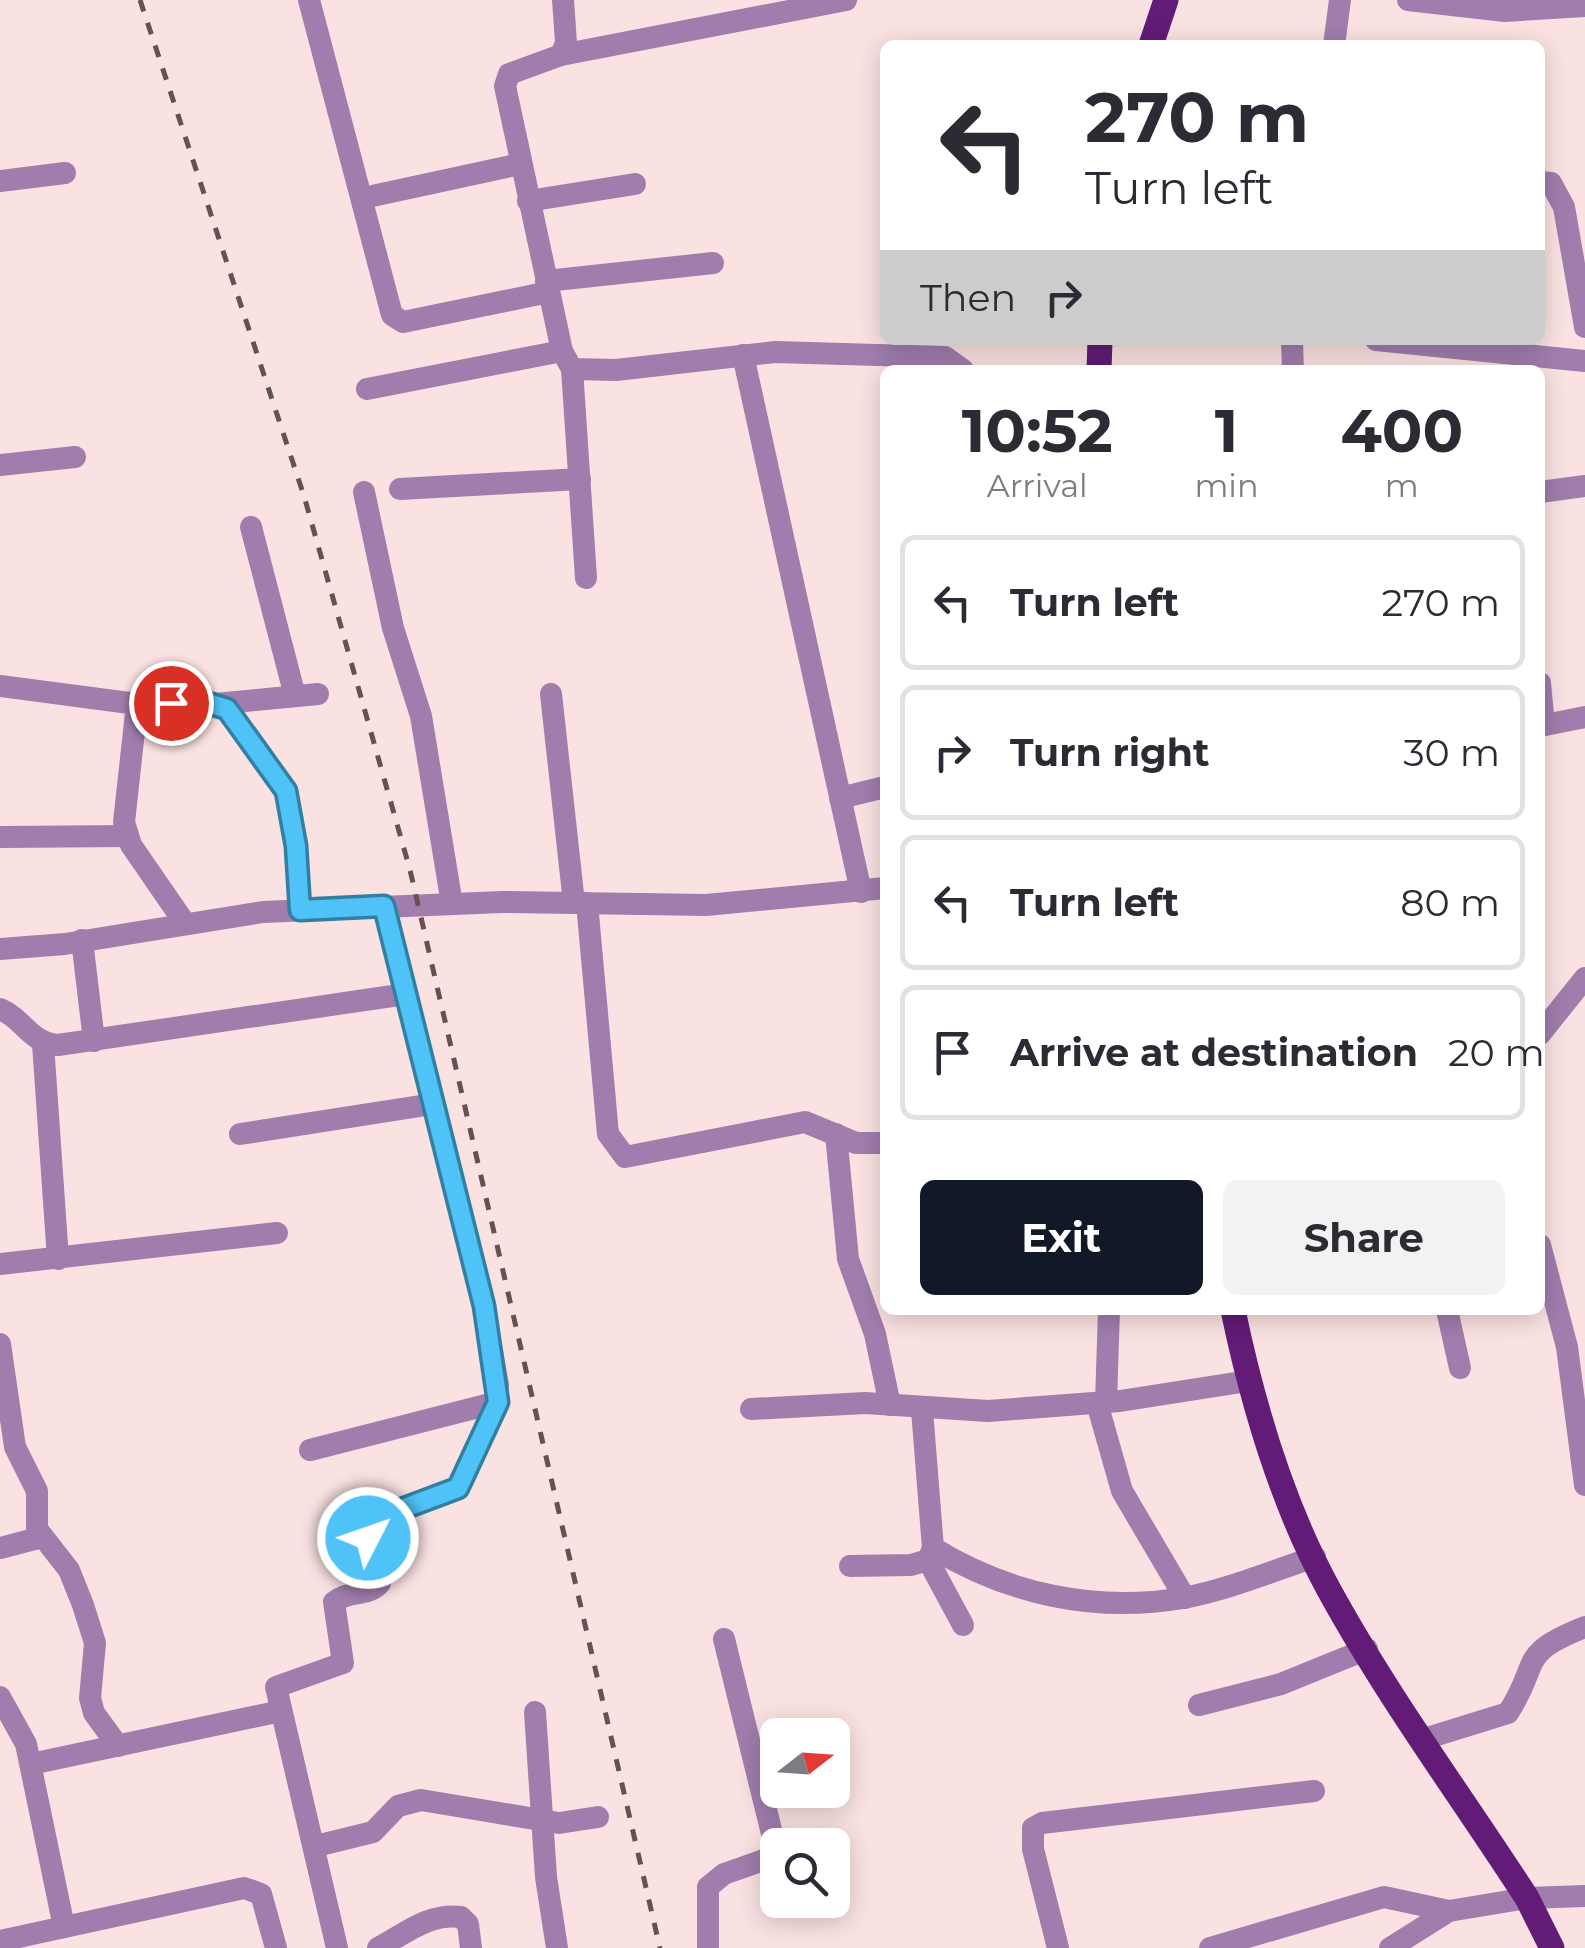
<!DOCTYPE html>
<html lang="en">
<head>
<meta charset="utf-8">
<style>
	:root { --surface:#fff; --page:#f2f2f3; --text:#2b2b33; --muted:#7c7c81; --line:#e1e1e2; --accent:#111827 }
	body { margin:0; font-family:Montserrat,sans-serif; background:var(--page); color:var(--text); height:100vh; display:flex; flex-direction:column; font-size:38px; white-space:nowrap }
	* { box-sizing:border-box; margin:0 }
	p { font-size:32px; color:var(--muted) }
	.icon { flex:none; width:55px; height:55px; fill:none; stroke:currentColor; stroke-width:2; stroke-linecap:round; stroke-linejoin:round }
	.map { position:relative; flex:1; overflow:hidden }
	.details { position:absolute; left:880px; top:365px; width:665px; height:950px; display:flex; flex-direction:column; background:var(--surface); border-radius:15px; box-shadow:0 5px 25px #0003 }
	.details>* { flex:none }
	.guide { position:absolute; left:880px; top:40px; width:665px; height:305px; border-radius:15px; box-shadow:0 5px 25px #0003; background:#fff; color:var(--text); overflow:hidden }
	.needle { width:65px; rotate:73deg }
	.tools { position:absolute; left:760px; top:1718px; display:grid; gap:20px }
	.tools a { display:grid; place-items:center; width:90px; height:90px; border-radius:15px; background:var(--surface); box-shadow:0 5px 25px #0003; font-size:50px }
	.pin { position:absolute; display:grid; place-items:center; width:85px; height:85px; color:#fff; margin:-42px; border:5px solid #fff; border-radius:50%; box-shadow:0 2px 10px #0007 }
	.me { position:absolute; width:110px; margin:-55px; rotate:49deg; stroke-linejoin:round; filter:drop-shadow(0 0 8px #0008) }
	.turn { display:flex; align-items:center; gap:35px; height:210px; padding:0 40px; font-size:45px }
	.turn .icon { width:130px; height:130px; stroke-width:2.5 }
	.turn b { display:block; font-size:70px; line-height:85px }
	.then { display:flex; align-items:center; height:95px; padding:0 40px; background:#0003; gap:20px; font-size:38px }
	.eta { display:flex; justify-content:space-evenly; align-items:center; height:170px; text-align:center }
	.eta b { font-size:60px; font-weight:700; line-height:70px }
	.button { display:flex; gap:20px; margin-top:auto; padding:20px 40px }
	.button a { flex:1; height:115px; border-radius:15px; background:var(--accent); color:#fff; font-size:40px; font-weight:700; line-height:115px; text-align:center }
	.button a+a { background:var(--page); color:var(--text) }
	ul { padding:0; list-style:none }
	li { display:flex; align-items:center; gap:30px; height:135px; margin:0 20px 15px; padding:0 20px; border:5px solid var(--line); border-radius:15px }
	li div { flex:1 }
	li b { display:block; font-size:38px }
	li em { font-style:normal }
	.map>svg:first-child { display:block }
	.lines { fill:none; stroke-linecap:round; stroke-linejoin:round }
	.minor { stroke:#a07dad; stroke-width:22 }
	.major { stroke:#621b77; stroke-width:25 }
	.rail { stroke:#675051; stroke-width:5; stroke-dasharray:12 12; stroke-linecap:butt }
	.route-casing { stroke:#337fa1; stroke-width:25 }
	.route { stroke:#4fc3f7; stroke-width:18 }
</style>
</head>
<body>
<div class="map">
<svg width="1585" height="1948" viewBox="0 0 1585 1948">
	<rect width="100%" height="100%" fill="#fae2e2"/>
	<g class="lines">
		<!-- minor -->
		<g class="minor">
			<path d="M309,0L392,315L403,322L549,292"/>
			<path d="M563,0L566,43L561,55L509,74L505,86L562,351L572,369L616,370L775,352L945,357L963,370"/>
			<path d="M1408,0L1505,11L1585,6"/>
			<path d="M1334,45L1340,0"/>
			<path d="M561,55L846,0"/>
			<path d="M0,181L65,173"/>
			<path d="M1540,182L1551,183L1564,207L1585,327"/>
			<path d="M363,198L520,164"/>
			<path d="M528,201L635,184"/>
			<path d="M546,281L713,263"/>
			<path d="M1292,340L1293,370"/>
			<path d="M1376,340L1585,361"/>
			<path d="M743,355L861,892"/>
			<path d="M572,369L586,578"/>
			<path d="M367,389L562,351"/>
			<path d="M0,465L75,457"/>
			<path d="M400,489L580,479"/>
			<path d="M364,492L393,628L421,716L452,904"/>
			<path d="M1540,492L1585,486"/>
			<path d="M251,527L295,696"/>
			<path d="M1540,683L1544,725"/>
			<path d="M0,686L137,704L205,702L227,709L286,791L297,846L300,911"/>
			<path d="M551,694L574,903"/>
			<path d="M137,704L124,822L131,845L184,922"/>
			<path d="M215,704L318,694"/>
			<path d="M1540,726L1585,717"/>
			<path d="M840,798L885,787"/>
			<path d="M0,837L128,836"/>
			<path d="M587,903L608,1134L625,1157L805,1122L856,1143H885"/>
			<path d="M82,940L94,1041"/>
			<path d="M0,949L65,944L263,912L502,902L706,905L885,888"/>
			<path d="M0,1009C24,1019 30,1043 58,1045L406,994"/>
			<path d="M1540,1034L1585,978"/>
			<path d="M43,1044L58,1259"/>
			<path d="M240,1134L433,1104"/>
			<path d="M836,1134L848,1259L875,1334L890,1405"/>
			<path d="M1540,1245L1567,1347L1585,1485"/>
			<path d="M0,1264L277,1233"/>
			<path d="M1447,1310L1460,1368"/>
			<path d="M0,1344L15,1447L37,1491V1529L69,1570L83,1605L95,1643L90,1698L94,1713L118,1746"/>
			<path d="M1106,1402L1109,1310"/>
			<path d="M1097,1403L1122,1491L1185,1598"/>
			<path d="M751,1409L865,1403L988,1411L1120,1401L1248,1381"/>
			<path d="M310,1450L498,1402"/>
			<path d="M0,1548L42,1537"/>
			<path d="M933,1548C1008,1594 1095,1613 1183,1598C1227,1590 1272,1571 1315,1557"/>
			<path d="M928,1560L963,1625"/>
			<path d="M850,1566L911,1565L928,1560L933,1548L922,1410"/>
			<path d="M0,1697L26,1744L64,1927"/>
			<path d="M1199,1705L1281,1684L1367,1649"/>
			<path d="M535,1712L546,1877L557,1948"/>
			<path d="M1424,1739L1508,1713C1542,1661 1515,1655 1585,1627"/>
			<path d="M31,1764L281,1711"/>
			<path d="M316,1846L373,1832L398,1806L421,1800L559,1823L598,1817"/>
			<path d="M0,1941L244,1888L261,1894L276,1948"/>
			<path d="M337,1948L276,1687L343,1663L334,1602C348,1590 368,1597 380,1583L366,1529L370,1521L457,1488L492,1416L498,1385L484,1306L384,906"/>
			<path d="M378,1948C405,1934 428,1913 461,1917L468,1924L471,1948"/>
			<path d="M708,1948V1887L724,1874L772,1857L776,1850L724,1639"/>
			<path d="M1058,1948L1033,1849V1828L1042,1823L1314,1791"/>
			<path d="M1210,1948L1384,1897L1449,1911L1527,1898L1585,1896"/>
			<path d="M1390,1948L1449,1911"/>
		</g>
		<!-- major -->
		<g class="major">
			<path d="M1151,45L1166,0"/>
			<path d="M1099,370L1100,340"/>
			<path d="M1233,1310C1253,1406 1282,1504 1329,1590C1387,1696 1461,1796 1527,1898L1552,1948"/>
		</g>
		<!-- rail -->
		<path class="rail" d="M140,0L304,496L410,870L660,1948"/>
	</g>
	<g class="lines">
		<!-- route casing -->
		<g class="route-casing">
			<path id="route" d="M171,703L205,702L227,709L286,791L296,846L300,910L384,906L484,1306L498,1402L458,1488L370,1521L368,1538"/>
		</g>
		<!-- route -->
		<use href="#route" class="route"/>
	</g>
</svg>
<div class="tools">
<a><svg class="needle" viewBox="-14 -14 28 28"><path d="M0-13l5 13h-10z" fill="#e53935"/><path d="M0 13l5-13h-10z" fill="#7c7c81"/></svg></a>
<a><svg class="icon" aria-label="search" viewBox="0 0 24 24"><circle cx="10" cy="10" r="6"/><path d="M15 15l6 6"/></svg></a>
</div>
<div class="pin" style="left:171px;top:703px;background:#d93025"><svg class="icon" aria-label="arrive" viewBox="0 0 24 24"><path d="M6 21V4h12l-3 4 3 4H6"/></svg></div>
<svg class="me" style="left:368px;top:1538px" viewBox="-20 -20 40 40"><circle r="17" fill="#4fc3f7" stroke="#fff" stroke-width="3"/><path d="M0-11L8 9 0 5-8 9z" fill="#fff"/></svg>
<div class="guide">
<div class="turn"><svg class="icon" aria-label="left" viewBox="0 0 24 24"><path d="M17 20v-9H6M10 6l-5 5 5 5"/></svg><div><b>270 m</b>Turn left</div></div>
<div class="then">Then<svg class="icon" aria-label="right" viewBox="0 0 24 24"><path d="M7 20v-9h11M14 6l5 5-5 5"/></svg></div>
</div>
<section class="details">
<div class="eta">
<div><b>10:52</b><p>Arrival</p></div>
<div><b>1</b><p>min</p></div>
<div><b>400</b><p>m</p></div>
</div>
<ul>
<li><svg class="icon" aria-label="left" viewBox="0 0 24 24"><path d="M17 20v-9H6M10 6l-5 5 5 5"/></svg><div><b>Turn left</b></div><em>270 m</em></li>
<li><svg class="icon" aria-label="right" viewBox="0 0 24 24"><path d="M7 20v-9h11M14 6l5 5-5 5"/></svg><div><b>Turn right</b></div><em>30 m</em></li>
<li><svg class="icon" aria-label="left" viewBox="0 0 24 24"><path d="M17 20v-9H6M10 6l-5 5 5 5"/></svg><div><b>Turn left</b></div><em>80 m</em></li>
<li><svg class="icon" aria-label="arrive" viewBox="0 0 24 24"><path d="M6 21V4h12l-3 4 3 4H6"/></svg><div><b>Arrive at destination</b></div><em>20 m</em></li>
</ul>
<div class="button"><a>Exit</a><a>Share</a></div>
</section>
</div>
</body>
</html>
